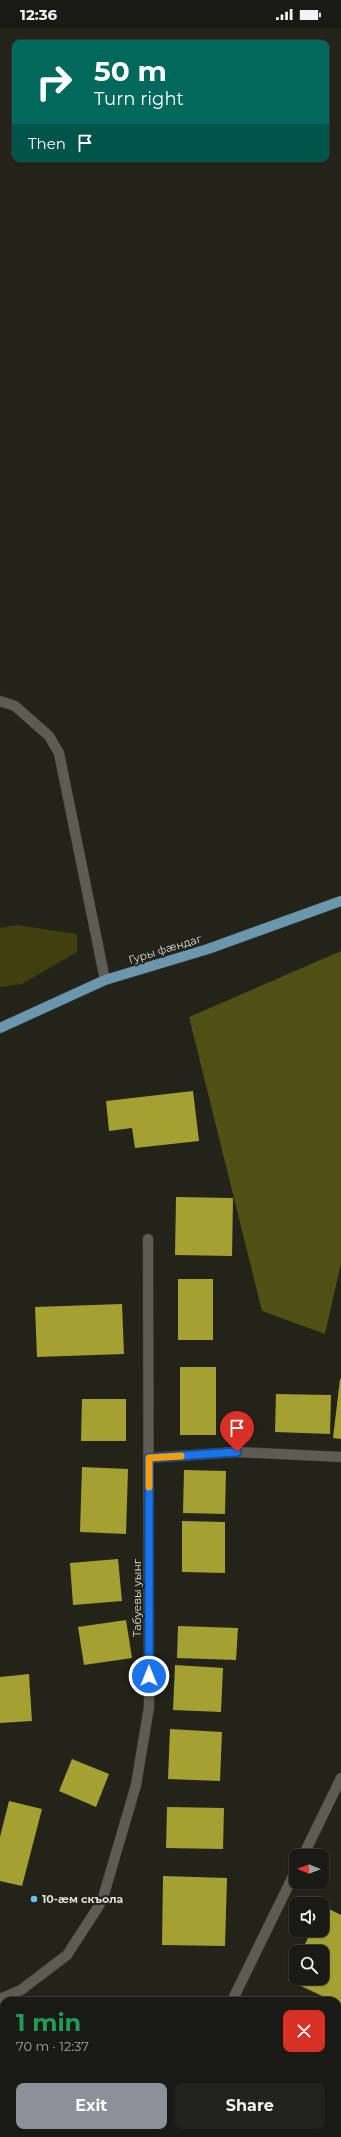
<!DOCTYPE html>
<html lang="en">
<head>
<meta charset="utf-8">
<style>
	:root { --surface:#1a1a14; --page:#23231d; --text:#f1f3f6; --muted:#9fa1a0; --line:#383834; --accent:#8c9099 }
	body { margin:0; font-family:Montserrat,sans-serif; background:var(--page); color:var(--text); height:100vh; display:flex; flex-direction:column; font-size:15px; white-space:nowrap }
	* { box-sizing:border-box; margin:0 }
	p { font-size:13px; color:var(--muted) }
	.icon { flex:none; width:22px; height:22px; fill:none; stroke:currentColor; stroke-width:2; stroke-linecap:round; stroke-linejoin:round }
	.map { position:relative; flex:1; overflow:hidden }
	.details { position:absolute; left:0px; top:1969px; width:341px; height:140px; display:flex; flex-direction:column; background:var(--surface); border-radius:12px 12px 0 0; box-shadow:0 1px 3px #0004,0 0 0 1px var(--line) }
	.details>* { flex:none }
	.guide { position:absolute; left:12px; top:12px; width:317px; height:122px; border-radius:8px; box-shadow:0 1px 3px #0004,0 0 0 1px var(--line); background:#00695c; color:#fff; overflow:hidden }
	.needle { width:26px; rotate:271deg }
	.tools { position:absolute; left:289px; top:1821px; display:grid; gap:8px }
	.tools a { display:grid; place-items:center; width:40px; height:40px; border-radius:8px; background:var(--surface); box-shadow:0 1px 3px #0004,0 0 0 1px var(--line); font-size:20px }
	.pin { position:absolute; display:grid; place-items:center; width:34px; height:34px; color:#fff; margin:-41px -17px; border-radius:50% 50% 50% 0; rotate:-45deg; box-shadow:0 0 4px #0007 }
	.pin .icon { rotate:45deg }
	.me { position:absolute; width:44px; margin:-22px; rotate:0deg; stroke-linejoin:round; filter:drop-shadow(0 0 3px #0008) }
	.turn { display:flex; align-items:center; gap:14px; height:84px; padding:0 16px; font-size:18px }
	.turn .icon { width:52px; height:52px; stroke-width:2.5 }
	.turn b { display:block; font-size:28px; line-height:34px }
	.then { display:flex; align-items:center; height:38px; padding:0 16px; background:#0003; gap:8px; font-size:15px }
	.round { display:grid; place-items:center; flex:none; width:42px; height:42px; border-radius:8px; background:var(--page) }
	.head { display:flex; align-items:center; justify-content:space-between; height:68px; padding:0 16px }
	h1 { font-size:24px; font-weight:700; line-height:30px; color:#1e9e55 }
	.action { display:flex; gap:8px; margin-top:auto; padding:8px 16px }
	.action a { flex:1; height:46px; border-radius:8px; background:var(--accent); color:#fff; font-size:16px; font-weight:700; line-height:46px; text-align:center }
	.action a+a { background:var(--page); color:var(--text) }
	.status { display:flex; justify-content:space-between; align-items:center; height:28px; padding:0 20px; background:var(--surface); direction:ltr }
	.status svg { height:11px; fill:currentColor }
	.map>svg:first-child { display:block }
	.green { fill:#413f10 }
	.forest { fill:#504f14 }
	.building { fill:#a4a132 }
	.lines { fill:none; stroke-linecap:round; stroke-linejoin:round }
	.minor-casing { stroke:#3f3e37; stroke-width:11 }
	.major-casing { stroke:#3f3e37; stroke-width:11 }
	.minor { stroke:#5c5c52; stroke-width:10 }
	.major { stroke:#6998ae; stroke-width:10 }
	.route-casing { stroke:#114b97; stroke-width:10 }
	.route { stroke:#1a73e8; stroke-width:7 }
	.slow { stroke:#f59e0b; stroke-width:7 }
	.poi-dot { fill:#6bc3f2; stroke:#23231a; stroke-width:1.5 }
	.labels { text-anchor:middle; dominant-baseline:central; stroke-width:4; stroke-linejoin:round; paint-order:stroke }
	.street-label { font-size:11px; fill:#ddddd7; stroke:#23231a }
	.poi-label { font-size:11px; font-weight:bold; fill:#ddddd7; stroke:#23231a; text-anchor:start }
</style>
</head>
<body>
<div class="status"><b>12:36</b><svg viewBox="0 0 49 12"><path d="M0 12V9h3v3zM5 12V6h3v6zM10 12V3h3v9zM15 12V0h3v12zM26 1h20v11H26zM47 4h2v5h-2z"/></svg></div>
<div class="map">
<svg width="341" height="2109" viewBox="0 0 341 2109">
	<rect width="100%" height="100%" fill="#23231a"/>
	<!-- green -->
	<path class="green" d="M17,897L77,906V924L22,956L0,959V900Z"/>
	<!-- forest -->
	<path class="forest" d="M341,923V1235L325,1306L262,1283L189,989Z"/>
	<!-- building -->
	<g class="building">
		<path d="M193,1063L199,1113L135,1120L132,1100L109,1103L106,1073Z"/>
		<path d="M176,1169L233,1170L232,1228L175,1227Z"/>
		<rect x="178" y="1251" width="35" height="61"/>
		<path d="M122,1276L124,1326L37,1329L35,1279Z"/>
		<rect x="180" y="1339" width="36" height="68"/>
		<path d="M340,1351H341V1411L333,1410Z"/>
		<path d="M276,1366L331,1367L330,1406L275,1404Z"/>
		<path d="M82,1371H126V1413H81Z"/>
		<path d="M82,1439L128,1441L126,1506L80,1504Z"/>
		<path d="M184,1442L226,1443L225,1486L183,1485Z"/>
		<path d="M182,1493L225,1494V1545L182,1544Z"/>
		<path d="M118,1531L122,1573L73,1577L70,1535Z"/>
		<path d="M126,1592L132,1630L84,1637L78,1599Z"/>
		<path d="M178,1598L238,1600L236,1632L177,1630Z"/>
		<path d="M175,1637L223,1640L221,1684L173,1682Z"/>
		<path d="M29,1646L32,1693L0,1695V1649Z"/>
		<path d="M170,1701L222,1704L220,1753L168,1751Z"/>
		<path d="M72,1731L109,1746L96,1779L59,1763Z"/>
		<path d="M9,1773L42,1781L22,1858L0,1853V1809Z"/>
		<path d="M167,1779L224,1780L223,1821L166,1820Z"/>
		<path d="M163,1848L227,1850L225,1918L162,1917Z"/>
		<path d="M323,1878L341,1887V1977L337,1973H333L288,1952L296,1935V1950H322V1924H301L312,1902H322Z"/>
		<path d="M1,2017L4,2018V2055L0,2053Z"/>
	</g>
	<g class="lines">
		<!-- minor casing -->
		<g class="minor-casing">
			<g id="minor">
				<path d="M0,673L15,678L49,708L59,725L105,952"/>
				<path d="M149,1430L237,1424L341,1429"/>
				<path d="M303,1828L341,1750"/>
				<path d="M0,1971L21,1962L67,1927L102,1873L136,1757L149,1679L148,1211"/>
				<path d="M232,1973L296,1842"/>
				<path d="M166,2109L168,2105"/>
			</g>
		</g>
		<!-- major casing -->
		<g class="major-casing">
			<path id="major" d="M0,1000L105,952L208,921L341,873"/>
		</g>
		<!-- minor -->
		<use href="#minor" class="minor"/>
		<!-- major -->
		<use href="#major" class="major"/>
	</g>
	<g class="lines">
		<!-- route casing -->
		<g class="route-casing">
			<path id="route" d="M149,1648V1430L237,1424"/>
		</g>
		<!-- route -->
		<use href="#route" class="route"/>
		<!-- slow -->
		<path class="slow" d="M149,1459V1430L181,1428"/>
	</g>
	<!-- markers -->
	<circle class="poi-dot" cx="34" cy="1871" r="4"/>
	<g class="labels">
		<!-- street labels -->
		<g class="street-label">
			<text transform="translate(165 921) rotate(-17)">Гуры фӕндаг</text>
			<text transform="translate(137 1570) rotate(-90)">Табуевы уынг</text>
		</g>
		<!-- poi labels -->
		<g class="poi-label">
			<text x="42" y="1871">10-æм скъола</text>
		</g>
	</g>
</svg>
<div class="tools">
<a><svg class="needle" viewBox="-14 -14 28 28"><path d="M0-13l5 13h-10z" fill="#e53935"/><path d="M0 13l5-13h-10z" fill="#9fa1a0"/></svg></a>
<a><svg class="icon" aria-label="sound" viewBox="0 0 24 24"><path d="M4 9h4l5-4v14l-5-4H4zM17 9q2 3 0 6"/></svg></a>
<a><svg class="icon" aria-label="search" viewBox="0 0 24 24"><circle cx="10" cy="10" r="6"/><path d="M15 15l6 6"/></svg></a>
</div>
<div class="pin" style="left:237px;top:1424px;background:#d93025"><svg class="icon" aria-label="arrive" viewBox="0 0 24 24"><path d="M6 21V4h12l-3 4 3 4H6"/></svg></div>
<svg class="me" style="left:149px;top:1648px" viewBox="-20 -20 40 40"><circle r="17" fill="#1a73e8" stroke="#fff" stroke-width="3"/><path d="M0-11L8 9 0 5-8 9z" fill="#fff"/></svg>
<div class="guide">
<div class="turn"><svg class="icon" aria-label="right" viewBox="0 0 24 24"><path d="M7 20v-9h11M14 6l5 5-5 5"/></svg><div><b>50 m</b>Turn right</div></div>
<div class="then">Then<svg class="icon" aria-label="arrive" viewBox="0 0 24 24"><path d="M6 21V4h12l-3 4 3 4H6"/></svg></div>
</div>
<section class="details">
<div class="head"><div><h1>1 min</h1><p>70 m · 12:37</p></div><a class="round" style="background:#d93025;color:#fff"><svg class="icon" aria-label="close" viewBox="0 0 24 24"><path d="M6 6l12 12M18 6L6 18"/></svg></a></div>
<div class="action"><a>Exit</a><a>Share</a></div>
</section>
</div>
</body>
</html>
